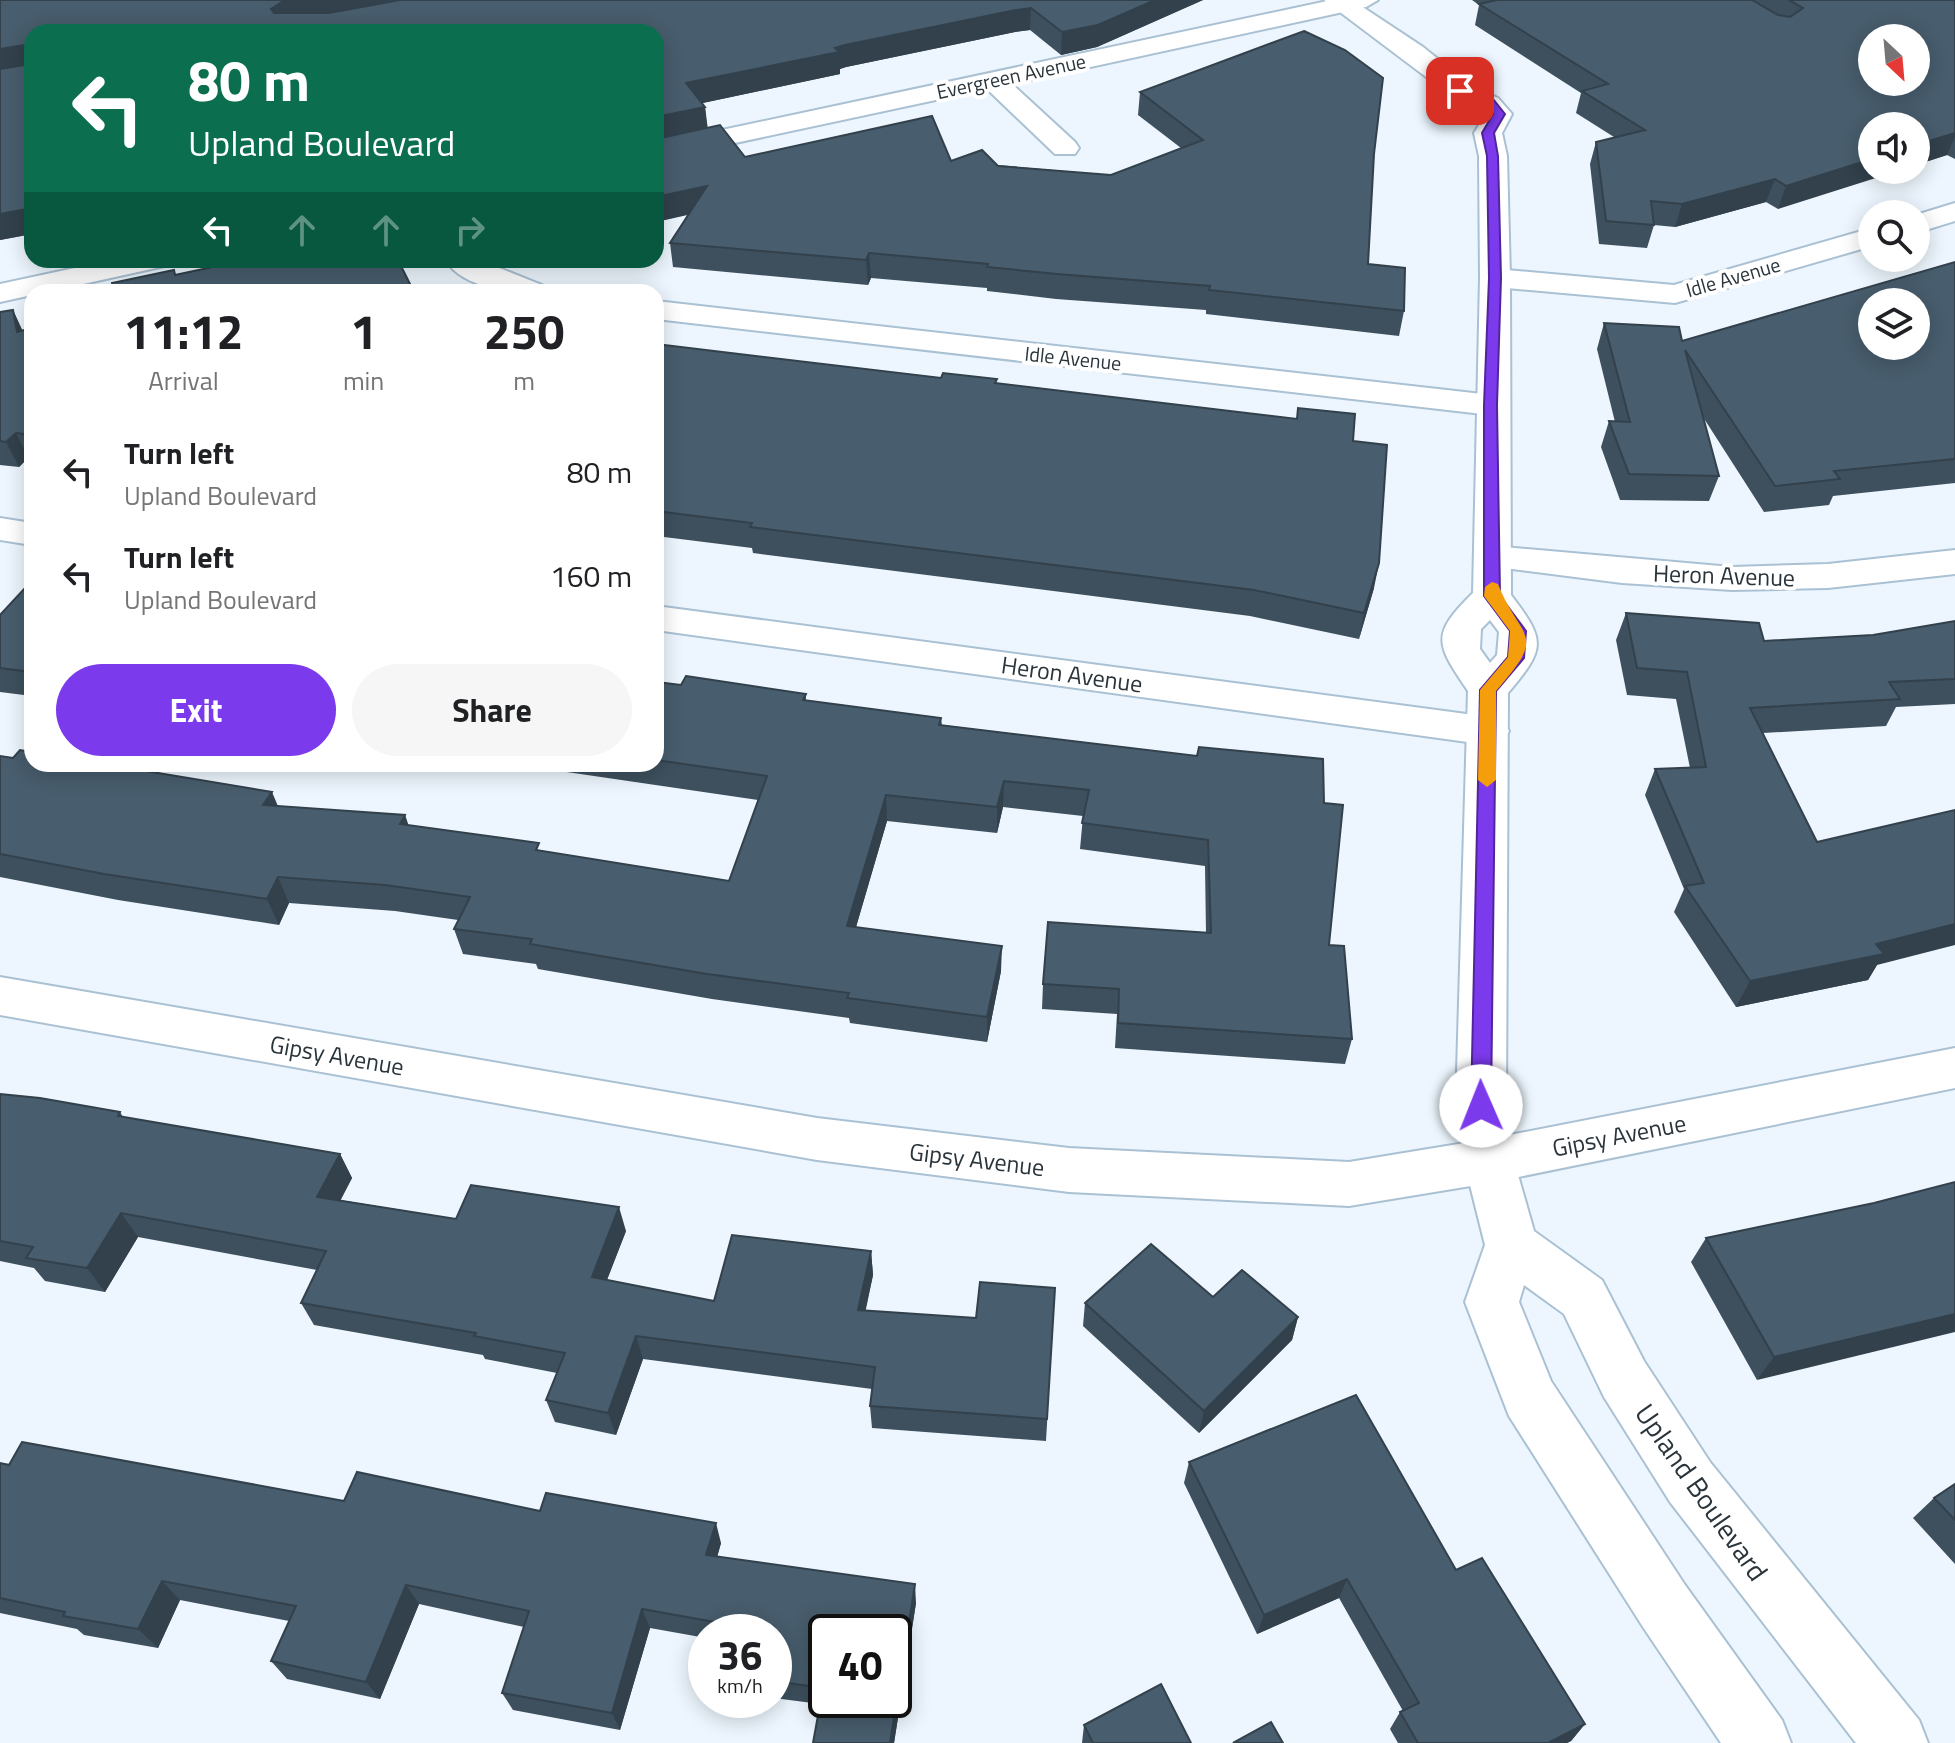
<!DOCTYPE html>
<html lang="en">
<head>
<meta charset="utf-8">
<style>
	:root { --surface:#fff; --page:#f6f6f6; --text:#202124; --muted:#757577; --accent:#7c3aed }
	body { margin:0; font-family:"Titillium Web",sans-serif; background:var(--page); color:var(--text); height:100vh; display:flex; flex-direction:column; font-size:30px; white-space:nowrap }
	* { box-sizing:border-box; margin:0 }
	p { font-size:26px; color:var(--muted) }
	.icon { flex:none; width:44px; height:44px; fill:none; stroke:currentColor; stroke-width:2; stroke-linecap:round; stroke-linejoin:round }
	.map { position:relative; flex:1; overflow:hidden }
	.sheet { position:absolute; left:24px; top:284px; width:640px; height:488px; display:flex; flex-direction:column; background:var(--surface); border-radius:24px; box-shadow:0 4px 20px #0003 }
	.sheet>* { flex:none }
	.guide { position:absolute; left:24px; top:24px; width:640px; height:244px; border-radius:24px; box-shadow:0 4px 20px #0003; background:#0b6e4f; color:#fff; overflow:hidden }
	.needle { width:52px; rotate:154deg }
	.buttons { position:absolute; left:1858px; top:24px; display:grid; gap:16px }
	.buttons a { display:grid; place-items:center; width:72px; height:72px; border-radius:50%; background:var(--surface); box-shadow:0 4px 20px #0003; font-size:40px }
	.speed { position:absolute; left:688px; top:1614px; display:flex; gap:16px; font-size:40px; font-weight:700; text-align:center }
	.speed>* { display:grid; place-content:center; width:104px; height:104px; border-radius:50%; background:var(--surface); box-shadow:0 4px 20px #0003; line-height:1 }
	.speed small { font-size:20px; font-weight:400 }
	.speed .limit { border:4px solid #111; border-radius:12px; background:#fff; color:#111 }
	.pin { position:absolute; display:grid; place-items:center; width:68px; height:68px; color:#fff; margin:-34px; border-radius:16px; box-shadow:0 4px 12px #0006 }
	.me { position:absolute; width:88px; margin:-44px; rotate:359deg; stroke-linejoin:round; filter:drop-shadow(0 0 6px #0008) }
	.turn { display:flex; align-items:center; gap:28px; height:168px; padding:0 32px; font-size:36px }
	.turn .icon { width:104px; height:104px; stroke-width:2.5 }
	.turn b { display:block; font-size:56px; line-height:68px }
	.lanes { display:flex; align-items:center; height:76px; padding:0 32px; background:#0003; justify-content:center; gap:40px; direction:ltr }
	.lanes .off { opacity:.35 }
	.eta { display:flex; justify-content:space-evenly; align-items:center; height:136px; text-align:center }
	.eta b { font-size:48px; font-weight:700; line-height:56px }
	.button { display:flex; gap:16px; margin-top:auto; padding:16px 32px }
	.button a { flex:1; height:92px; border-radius:48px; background:var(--accent); color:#fff; font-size:32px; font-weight:700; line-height:92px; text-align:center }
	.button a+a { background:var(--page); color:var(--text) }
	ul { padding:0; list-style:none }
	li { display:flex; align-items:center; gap:24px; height:104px; padding:0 32px }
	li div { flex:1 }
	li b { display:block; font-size:30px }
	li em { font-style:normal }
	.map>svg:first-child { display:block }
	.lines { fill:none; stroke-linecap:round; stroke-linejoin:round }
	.street-casing { stroke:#aac1d4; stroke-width:4 }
	.secondary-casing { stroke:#aac1d4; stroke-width:4 }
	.street { fill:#fff; fill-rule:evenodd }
	.secondary { fill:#fff; fill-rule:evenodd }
	.wall { fill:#3e505e }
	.shaded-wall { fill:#32414c }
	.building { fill:#485d6d; stroke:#32414c; stroke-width:2; fill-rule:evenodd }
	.route { fill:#7c3aed; stroke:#51269a; stroke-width:2 }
	.slow { fill:#f59e0b }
	.labels { text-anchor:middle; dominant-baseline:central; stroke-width:8; stroke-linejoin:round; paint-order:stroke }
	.far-street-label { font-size:20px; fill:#2a343b; stroke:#fff }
	.street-label { font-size:24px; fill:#2a343b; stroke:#fff }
	.near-street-label { font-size:28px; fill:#2a343b; stroke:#fff }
</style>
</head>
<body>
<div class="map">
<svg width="1955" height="1743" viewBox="0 0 1955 1743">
	<rect width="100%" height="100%" fill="#edf6fe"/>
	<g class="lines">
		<!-- street casing -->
		<g class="street-casing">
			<g id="street">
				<path d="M1332,0H1378L1366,7L1012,84L1075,142L1079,148L1075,154H1055L987,89L656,160V144Z"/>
				<path d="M1955,203V221L1916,233V215Z"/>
				<path d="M1872,228V246L1675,303L1495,287L1484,284L1480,278L1484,272L1495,269L1674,285Z"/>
				<path d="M112,260H169L165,266L47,292H32V295L0,302V284Z"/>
				<path d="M445,260H479L542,285L546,292C513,292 466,291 445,260Z"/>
				<path d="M656,301L1491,395L1503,398L1508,405L1503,412L1491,415L656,319Z"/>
				<path d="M0,518L32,523V545L0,540Z"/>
				<path d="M1493,546L1732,567L1828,564L1955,550V574L1828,588L1732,590L1622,583L1480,565L1475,557L1480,549Z"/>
				<path d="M656,606L1489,717L1503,721L1509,731L1503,741L1489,745L656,630Z"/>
				<path d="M0,977L817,1118L1069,1148L1349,1162L1489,1139L1955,1048V1088L1489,1183L1349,1206L1069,1192L817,1160L0,1015Z"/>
			</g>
		</g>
		<!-- secondary casing -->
		<g class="secondary-casing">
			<path id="secondary" d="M1324,0H1352L1423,47L1473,87L1498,98L1512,114L1502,133L1507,156L1510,278L1511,595C1546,641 1546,648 1508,693L1506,1106L1514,1161L1534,1231L1602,1280L1644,1361L1710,1462L1919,1720L1928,1743H1856L1670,1502L1604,1397L1564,1314L1524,1285L1519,1302L1551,1381L1685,1585L1782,1720L1791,1743H1721L1643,1627L1509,1416L1465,1302L1485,1245L1464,1161L1456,1106L1468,691C1436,644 1430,635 1473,593L1480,278L1479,156L1474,133L1485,115L1454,98ZM1490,620L1499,632L1497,655L1490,663L1480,649L1481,629Z"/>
		</g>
		<!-- street -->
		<use href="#street" class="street"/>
		<!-- secondary -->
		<use href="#secondary" class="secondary"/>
	</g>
	<!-- wall -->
	<g class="wall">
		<path d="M0,0H1203L1097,47L1061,55L1030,30L1015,32L846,67L840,69V74L702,103L705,107L707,128L745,157L951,161L1111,175L1181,148L1138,115L1140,92L1374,154L1368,264L1404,311L1399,336L1206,314V310L1056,299L987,291V288L871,278L868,285L673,267L670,243L688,214L656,222V32L32,234L0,240Z"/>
		<path d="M1472,0H1955V159L1947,155L1916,165V126L1778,209L1766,202L1675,227L1654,225L1647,248L1599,244L1590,164L1596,142L1614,137L1576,113L1581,93L1475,25L1479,5Z"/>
		<path d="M1955,262V483L1833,496L1829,505L1764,512L1703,417L1719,476L1709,501L1620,500L1601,447L1609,421L1615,422L1597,349L1604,323L1682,341Z"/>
		<path d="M13,310L22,330L32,328V459L28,458L19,467L0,465V312Z"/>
		<path d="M656,344L941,378L997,383L1353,441L1374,588L1359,639L1250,616L753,553L752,548L656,536Z"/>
		<path d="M32,591V696L0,692V615Z"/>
		<path d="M1626,613L1764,641L1873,635L1955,621V704L1896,707L1886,726L1763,733L1877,965L1868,980L1736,1007L1674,912L1684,889L1645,795L1655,769L1690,768L1676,699L1627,695L1616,640Z"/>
		<path d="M656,682L681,685L806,694V701L941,718L942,725L1197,756L1329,945L1352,1039L1345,1064L1115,1048L1117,1014L1042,1009L1043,984L1206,933L1205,866L1080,849L1083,816L1003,807L997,833L887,821L856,927L1001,971L987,1042L850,1023L849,1018L712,999L538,969L536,964L463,954L454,929L458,920L395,911L289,903L279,925L118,900L0,877V756L278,806L405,815L408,825L542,851L729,881L758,800L512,764H656Z"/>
		<path d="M0,1094L120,1112L123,1117L340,1154L352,1178L340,1200L456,1219L626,1231L607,1280L714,1301L871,1251L873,1275L865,1311L976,1318L1055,1288L1046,1441L872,1428L870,1406L872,1389L643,1359L616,1435L555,1422L546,1400L557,1373L485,1359L483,1355L314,1325L301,1303L317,1270L138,1237L105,1292L45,1281L34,1268L0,1261Z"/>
		<path d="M1955,1182L1757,1380L1691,1262L1706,1238L1874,1203Z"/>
		<path d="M1213,1297L1298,1317L1292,1340L1199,1433L1083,1326L1085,1303Z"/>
		<path d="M1189,1462L1456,1570L1585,1724L1571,1741L1567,1743H1398L1390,1729L1400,1712L1403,1711L1339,1598L1257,1634L1184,1483Z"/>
		<path d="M0,1463L344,1501L540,1511L721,1543L717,1557L916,1603L894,1743H813L820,1704L774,1698V1632H706V1638L650,1628L620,1730L513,1710L502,1693L524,1627L419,1604L380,1699L287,1679L271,1661L289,1621L180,1600L158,1648L84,1635L77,1629L0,1613Z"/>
		<path d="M1955,1484V1564L1913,1518L1934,1498Z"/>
		<path d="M1084,1725L1191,1743H1082Z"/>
	</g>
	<!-- shaded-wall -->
	<g class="shaded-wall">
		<path d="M285,0H414L277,31L271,9Z"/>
		<path d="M1155,0H1203L1097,47L1061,55L1062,32Z"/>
		<path d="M1031,8L1030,30L1015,32L846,67L840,69V74L689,106L686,83L845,45L1016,10Z"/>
		<path d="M25,45L32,63L0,74V49Z"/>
		<path d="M705,107L708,130L656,141V117Z"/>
		<path d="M1955,133V137L1947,155L1916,165V145Z"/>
		<path d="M1872,159V170H1901L1778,209L1786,186Z"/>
		<path d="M1775,179L1766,202L1675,227L1682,204Z"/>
		<path d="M707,186L710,210L656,222V197Z"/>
		<path d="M32,208V234L0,240V214Z"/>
		<path d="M869,253L871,278L868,285L866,260Z"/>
		<path d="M13,310L24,334L17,332Z"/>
		<path d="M16,433L28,458L19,467L6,442Z"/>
		<path d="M1379,563L1374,588L1359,639L1364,613Z"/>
		<path d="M1004,781L1003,807L997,833V807Z"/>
		<path d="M272,792L283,818L263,805Z"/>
		<path d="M886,795L887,821L849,951L847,926Z"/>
		<path d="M405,815L414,841L400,824Z"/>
		<path d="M278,877L289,903L279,925L267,899Z"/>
		<path d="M1955,924V945L1877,965L1868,980L1736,1007L1750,981L1876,944Z"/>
		<path d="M1002,946L1001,971L987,1042V1017Z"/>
		<path d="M340,1154L352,1178L330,1221L317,1197Z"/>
		<path d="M619,1207L626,1231L599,1300L592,1277Z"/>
		<path d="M121,1213L138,1237L105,1292L87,1268Z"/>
		<path d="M871,1251L873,1275L861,1333L858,1310Z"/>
		<path d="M1955,1314V1332L1757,1380L1774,1357Z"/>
		<path d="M1298,1317L1292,1340L1199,1433L1204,1411Z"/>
		<path d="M636,1336L643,1359L616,1435L608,1413Z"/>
		<path d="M716,1523L721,1543L712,1575L706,1555Z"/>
		<path d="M1347,1579L1339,1598L1257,1634L1264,1615Z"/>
		<path d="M162,1581L180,1600L158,1648L138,1629Z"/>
		<path d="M915,1584L916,1603L894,1743H890Z"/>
		<path d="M406,1585L419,1604L380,1699L366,1682Z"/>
		<path d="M642,1609L650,1628L620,1730L612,1713Z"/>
		<path d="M1585,1724L1571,1741L1567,1743H1548Z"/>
	</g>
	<!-- building -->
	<g class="building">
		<path d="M0,0H285L271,9L274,13H329L400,0H1155L1098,25L1062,32L1031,8L1016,10L845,45L835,48L839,52L686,83L705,107L656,117V32H32V208L0,214V69L25,65V45L0,49Z"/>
		<path d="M1497,0H1752L1778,15L1790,17L1803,8L1789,0H1955V133L1916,145V126H1872V159L1786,186L1775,179L1682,204L1651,201L1654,225L1606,221L1596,142L1645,130L1582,91L1608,84L1479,4ZM1872,38H1916V82H1872Z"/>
		<path d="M1304,31L1345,50L1383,78L1374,154L1368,264L1405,268L1404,311L1209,290L1210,286L1057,274L987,267L988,264L869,253L866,260L670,243L707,186L656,197V139L720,125L745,157L932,116L951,161L982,150L998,166L1111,175L1203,140L1140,92Z"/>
		<path d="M245,260H398L414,292H114L112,283L174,270L175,275Z"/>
		<path d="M1955,262V459L1834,471L1840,479L1775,486L1685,350L1719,476L1629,474L1609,421L1630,422L1604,323L1679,327L1682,341ZM1872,302H1916V346H1872Z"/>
		<path d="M13,310L17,332L32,328V435L16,433L6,442L0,441V312Z"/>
		<path d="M656,344L941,378L943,373L997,379L995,383L1297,419L1298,408L1355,414L1353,441L1387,445L1379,563L1364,613L1254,590L750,527L752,523L656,511Z"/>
		<path d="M24,589L32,591V672L0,668V615Z"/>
		<path d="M1626,613L1759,623L1764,641L1873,635L1955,621V679L1889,682L1900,699L1750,708L1817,842L1955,810V924L1876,944L1884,954L1750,981L1685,886L1704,883L1655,769L1706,767L1687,672L1637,668Z"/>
		<path d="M686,676L806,694L803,700L941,718L939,725L1197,756L1199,747L1323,759L1324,803L1343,805L1329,945L1344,946L1352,1039L1118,1023L1119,989L1043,984L1048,922L1211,933L1208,840L1082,823L1089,790L1004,781L997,807L886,795L847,926L1002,946L987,1017L847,998L849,993L707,974L530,944L532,939L454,929L470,897L385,885L278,877L267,899L104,874L0,854V756L13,758L20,750L32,752V764H104L272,792L263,805L405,815L400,824L539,843L536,850L729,881L767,776L656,760V682L681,685Z"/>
		<path d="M0,1094L40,1098L120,1112L118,1116L340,1154L317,1197L456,1219L471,1185L619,1207L592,1277L714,1301L732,1235L871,1251L858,1310L976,1318L980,1282L1055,1288L1047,1419L870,1406L875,1367L636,1336L608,1413L546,1400L565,1353L474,1336L476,1333L301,1303L326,1251L121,1213L87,1268L26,1258L33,1247L0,1241Z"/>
		<path d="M1955,1182V1314L1774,1357L1706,1238L1874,1203Z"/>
		<path d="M1151,1244L1213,1297L1242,1270L1298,1317L1204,1411L1085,1303Z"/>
		<path d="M1356,1395L1456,1570L1482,1558L1585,1724L1548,1743H1418L1400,1712L1419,1703L1347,1579L1264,1615L1189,1462Z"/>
		<path d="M22,1442L344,1501L357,1472L540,1511L546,1493L716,1523L706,1555L915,1584L890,1743H813L823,1688L774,1681V1632H736L737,1626L642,1609L612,1713L502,1693L529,1611L406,1585L366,1682L271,1661L296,1606L162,1581L138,1629L63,1616L65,1612L0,1598V1463L9,1465ZM826,1632H894V1700H826Z"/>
		<path d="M1955,1484V1520L1934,1498Z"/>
		<path d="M1161,1684L1191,1743H1093L1084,1725Z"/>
		<path d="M1271,1722L1283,1743H1233Z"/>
	</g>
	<!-- route -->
	<path class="route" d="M1460,87L1493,99L1505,114L1494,133L1498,156L1501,278L1497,405L1500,596L1526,631L1524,658L1496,691L1491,1106L1481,1115L1471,1106L1480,690L1508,657L1510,631L1484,596V405L1489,278L1487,156L1482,133L1493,114L1486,104L1456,93Z"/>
	<!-- slow -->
	<path class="slow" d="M1492,582L1498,584C1521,642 1549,631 1496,691V780L1487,787L1478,780L1480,690L1508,657L1510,631L1484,596L1485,587Z"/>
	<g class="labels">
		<!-- far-street labels -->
		<g class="far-street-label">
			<text transform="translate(1011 76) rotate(-12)">Evergreen Avenue</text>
			<text transform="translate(1733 277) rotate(-16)">Idle Avenue</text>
			<text transform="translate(1073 358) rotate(6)">Idle Avenue</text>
		</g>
		<!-- street labels -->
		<g class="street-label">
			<text transform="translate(1724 575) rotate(2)">Heron Avenue</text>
			<text transform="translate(1072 674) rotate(8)">Heron Avenue</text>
			<text transform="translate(337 1055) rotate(10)">Gipsy Avenue</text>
			<text transform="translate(1619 1135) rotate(-11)">Gipsy Avenue</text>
			<text transform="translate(977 1159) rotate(7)">Gipsy Avenue</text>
		</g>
		<!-- near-street labels -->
		<g class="near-street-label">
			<text transform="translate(1702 1492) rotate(55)">Upland Boulevard</text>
		</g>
	</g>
</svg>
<div class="buttons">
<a><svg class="needle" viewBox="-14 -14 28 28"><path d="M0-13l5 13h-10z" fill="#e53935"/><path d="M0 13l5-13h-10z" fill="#757577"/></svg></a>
<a><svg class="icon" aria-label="sound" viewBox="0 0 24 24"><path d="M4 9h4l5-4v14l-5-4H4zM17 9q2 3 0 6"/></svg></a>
<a><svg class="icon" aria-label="search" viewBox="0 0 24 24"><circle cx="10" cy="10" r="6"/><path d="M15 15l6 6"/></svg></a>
<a><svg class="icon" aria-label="layers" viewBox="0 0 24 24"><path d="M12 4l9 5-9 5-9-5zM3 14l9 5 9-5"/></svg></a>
</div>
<div class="speed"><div>36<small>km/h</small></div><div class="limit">40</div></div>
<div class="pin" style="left:1460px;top:91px;background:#d93025"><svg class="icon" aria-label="arrive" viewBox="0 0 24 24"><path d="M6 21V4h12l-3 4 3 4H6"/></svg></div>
<svg class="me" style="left:1481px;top:1106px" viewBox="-20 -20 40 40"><circle r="19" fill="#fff"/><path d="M0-13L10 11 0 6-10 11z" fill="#7c3aed"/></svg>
<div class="guide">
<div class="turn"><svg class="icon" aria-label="left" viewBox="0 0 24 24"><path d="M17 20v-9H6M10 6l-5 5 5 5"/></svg><div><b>80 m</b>Upland Boulevard</div></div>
<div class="lanes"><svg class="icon" aria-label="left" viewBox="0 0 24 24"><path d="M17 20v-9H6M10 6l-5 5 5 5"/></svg><svg class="icon off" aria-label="ahead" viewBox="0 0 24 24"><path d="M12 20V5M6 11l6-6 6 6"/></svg><svg class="icon off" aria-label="ahead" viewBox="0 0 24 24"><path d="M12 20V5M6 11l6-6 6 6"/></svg><svg class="icon off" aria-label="right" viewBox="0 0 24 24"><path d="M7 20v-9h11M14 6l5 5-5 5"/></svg></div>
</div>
<section class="sheet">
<div class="eta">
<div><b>11:12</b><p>Arrival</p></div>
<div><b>1</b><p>min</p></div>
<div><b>250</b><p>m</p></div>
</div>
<ul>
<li><svg class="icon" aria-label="left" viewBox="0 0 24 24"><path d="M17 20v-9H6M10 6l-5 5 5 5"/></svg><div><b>Turn left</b><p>Upland Boulevard</p></div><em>80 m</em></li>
<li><svg class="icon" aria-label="left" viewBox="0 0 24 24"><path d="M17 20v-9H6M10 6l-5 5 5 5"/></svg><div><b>Turn left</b><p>Upland Boulevard</p></div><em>160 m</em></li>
</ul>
<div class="button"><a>Exit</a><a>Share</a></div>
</section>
</div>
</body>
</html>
